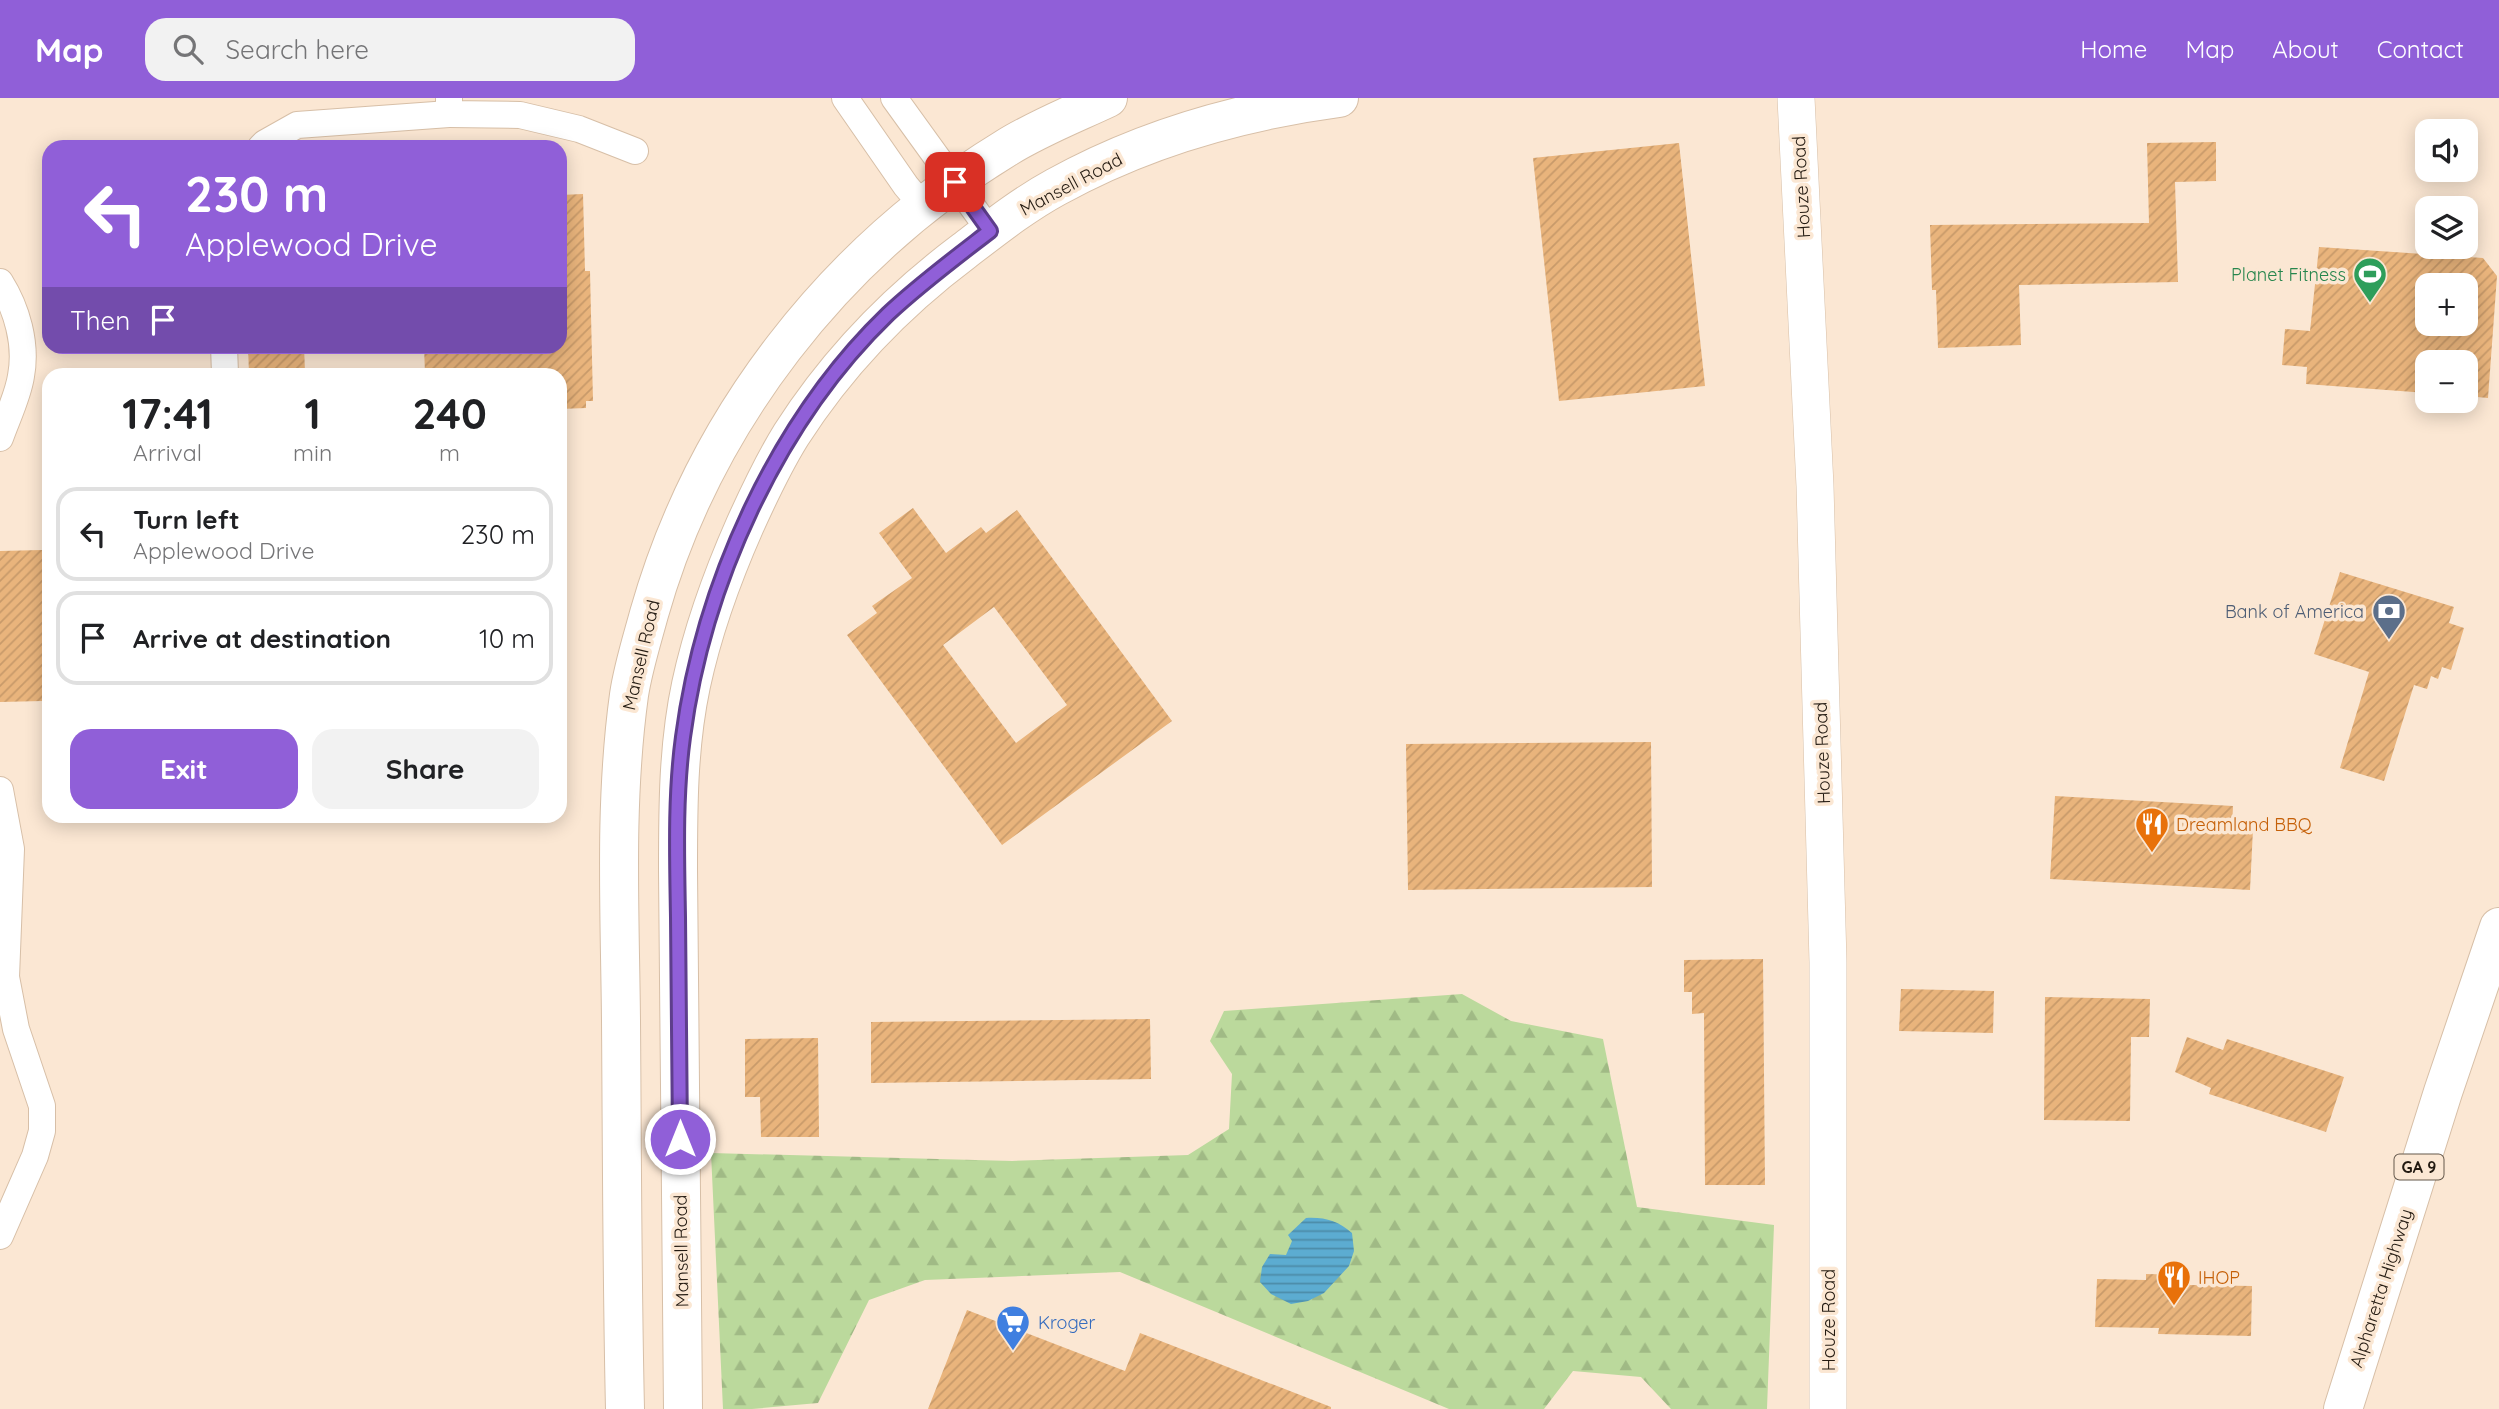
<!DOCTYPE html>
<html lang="en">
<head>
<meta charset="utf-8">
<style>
	:root { --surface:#fff; --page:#f2f2f2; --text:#202124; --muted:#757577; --line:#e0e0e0; --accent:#905fd8 }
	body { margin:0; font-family:Quicksand,sans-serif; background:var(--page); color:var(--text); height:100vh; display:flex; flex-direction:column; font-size:26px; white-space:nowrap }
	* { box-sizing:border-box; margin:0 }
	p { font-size:23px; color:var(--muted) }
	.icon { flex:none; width:38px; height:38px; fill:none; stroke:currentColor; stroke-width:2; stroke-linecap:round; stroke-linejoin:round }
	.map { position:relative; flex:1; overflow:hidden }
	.details { position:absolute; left:42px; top:270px; width:525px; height:455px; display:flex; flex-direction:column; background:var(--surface); border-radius:21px; box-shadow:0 4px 18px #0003 }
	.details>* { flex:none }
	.guide { position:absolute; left:42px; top:42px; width:525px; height:214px; border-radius:21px; box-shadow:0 4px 18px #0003; background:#905fd8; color:#fff; overflow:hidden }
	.buttons { position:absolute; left:2415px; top:21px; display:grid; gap:14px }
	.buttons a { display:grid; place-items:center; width:63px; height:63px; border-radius:14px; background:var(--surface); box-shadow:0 4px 18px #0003; font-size:35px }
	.pin { position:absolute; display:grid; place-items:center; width:60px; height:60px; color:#fff; margin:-30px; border-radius:14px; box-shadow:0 4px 10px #0006 }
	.me { position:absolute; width:77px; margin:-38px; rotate:0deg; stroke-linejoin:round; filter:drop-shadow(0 0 5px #0008) }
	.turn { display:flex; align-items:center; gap:24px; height:147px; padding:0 28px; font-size:32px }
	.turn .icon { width:91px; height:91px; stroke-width:2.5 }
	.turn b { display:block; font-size:49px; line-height:60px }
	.then { display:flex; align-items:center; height:66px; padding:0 28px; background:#0003; gap:14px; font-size:26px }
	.eta { display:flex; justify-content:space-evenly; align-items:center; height:119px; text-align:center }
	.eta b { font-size:42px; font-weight:700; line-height:49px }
	.primary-button { display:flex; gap:14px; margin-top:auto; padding:14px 28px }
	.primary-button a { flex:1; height:80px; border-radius:21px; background:var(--accent); color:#fff; font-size:28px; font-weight:700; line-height:80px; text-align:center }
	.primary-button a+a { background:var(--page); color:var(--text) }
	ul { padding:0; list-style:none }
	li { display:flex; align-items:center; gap:21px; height:94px; margin:0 14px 10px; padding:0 14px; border:4px solid var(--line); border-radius:21px }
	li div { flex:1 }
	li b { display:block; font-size:26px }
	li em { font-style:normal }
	header { display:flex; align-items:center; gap:42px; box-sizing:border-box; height:98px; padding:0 35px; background:var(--accent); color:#fff }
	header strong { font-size:33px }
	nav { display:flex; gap:38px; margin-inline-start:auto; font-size:24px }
	.search { width:490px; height:63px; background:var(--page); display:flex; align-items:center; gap:18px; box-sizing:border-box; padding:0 24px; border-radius:21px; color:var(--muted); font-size:26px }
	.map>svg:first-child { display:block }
	.forest { fill:url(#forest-firs) }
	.water { fill:url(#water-rules) }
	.building { fill:url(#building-hatch); fill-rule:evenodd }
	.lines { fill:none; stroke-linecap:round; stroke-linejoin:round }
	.street-casing { stroke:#d7bfa7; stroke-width:28 }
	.secondary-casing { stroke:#d7bfa7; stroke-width:38 }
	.primary-casing { stroke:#d7bfa7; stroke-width:40 }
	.highway-casing { stroke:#d7bfa7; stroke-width:40 }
	.street { stroke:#fff; stroke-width:26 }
	.secondary { stroke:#fff; stroke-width:37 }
	.primary { stroke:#fff; stroke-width:38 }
	.highway { stroke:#fff; stroke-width:38 }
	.route-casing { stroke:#5e3e8c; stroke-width:18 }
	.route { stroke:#905fd8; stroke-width:12 }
	.labels { text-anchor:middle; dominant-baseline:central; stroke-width:7; stroke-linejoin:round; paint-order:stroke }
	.shield { fill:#fbe7d3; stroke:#64584b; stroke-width:2 }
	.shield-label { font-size:16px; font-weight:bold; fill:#231a11 }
	.street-label { font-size:18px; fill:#231a11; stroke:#fbe7d3 }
	.leisure-label { font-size:18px; fill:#27864d; stroke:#fbe7d3; text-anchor:end }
	.service-label { font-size:18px; fill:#4e5e75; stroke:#fbe7d3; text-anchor:end }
	.food-label { font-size:18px; fill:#c56008; stroke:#fbe7d3; text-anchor:start }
	.shop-label { font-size:18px; fill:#366cbe; stroke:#fbe7d3; text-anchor:start }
</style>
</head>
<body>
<header>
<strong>Map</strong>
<div class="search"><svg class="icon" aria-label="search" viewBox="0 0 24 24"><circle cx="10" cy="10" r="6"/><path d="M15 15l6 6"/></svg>Search here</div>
<nav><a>Home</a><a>Map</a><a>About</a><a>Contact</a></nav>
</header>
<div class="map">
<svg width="2499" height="1311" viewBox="0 0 2499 1311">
	<defs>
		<pattern id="forest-firs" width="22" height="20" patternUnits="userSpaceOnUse" patternTransform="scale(1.75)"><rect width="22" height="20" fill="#bbd99c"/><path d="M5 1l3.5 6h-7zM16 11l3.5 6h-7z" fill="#a0ba85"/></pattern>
		<pattern id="water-rules" width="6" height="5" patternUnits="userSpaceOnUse" patternTransform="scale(1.75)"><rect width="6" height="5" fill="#5cacd1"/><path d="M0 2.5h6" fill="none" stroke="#4c8ba8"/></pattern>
		<pattern id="building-hatch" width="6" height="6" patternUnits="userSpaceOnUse" patternTransform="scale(1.75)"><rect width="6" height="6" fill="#e9b47c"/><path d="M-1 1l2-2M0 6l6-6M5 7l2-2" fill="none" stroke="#c89a6a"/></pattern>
	</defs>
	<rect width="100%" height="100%" fill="#fbe7d3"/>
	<!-- forest -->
	<path class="forest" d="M1462,896L1511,923L1603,941L1637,1109L1774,1127L1767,1311H1671L1641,1279L1573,1273L1544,1311H1449L1120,1174L925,1182L869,1202L818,1305L752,1311H723L711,1055L1012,1063L1188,1057L1229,1031L1232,976L1210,943L1224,913Z"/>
	<!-- water -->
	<path class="water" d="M1306,1120C1325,1119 1338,1123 1352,1135L1354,1153L1349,1168L1324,1195L1308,1203L1291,1206L1271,1196L1260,1184L1262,1169L1270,1156L1286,1157L1292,1143L1288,1137Z"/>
	<!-- building -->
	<g class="building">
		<path d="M2216,44V83L2175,84L2178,184L2019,187L2021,247L1938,250L1936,192H1932L1930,127L2149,125L2147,45Z"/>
		<path d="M1679,45L1705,288L1559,303L1533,60Z"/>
		<path d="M583,96L585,173H590L593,303H586V310L560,311V276H425L424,248H560V97Z"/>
		<path d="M2319,149L2483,160L2497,178L2488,300L2466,298V264H2427V295L2306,286L2307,269L2282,267L2285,231L2310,233ZM2427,187H2466V226H2427Z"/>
		<path d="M248,248H304L305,274H296V276H249Z"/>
		<path d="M913,410L946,455L981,429L986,435L1017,412L1172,623L1002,747L847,537L877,515L872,508L912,480L879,435ZM994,509L1067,607L1016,645L943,547Z"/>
		<path d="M42,452L43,603L0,604V453Z"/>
		<path d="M2340,474L2454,509L2449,525L2464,530L2451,572L2442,569L2438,581L2431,578L2427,591L2414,587L2384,683L2340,670L2369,574L2314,556Z"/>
		<path d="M1651,644L1652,789L1408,792L1406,646Z"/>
		<path d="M2055,698L2233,708L2232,730L2253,731L2250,792L2050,781Z"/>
		<path d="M1763,861L1765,1087H1705L1704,915L1692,916V894H1684V862Z"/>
		<path d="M1901,891L1994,893L1993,935L1899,933Z"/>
		<path d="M2045,899L2150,901L2149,939H2131L2130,1023L2044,1022Z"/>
		<path d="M1150,921L1151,981L871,985V924Z"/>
		<path d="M2187,939L2223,952L2227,941L2344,979L2326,1034L2209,996L2211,990L2175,974Z"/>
		<path d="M818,940L819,1039H761L760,999H745V941Z"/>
		<path d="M2146,1176L2190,1177V1187L2252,1188L2251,1238L2158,1236L2159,1230L2095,1229L2097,1181L2146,1182Z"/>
		<path d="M967,1212L1125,1273L1140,1235L1331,1309V1311H928Z"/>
	</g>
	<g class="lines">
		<!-- street casing -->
		<g class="street-casing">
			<g id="street">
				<path d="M449,0V16L520,17L579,31L635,53"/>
				<path d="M845,0L906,88L923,108"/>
				<path d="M894,0L990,133"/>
				<path d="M261,49L265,45L297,27L449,16"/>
				<path d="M0,184C17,211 27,246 21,278C18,298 7,320 0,340"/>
				<path d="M224,248L225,276"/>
				<path d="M0,692L11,751L6,879L16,931L42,1008V1033L35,1058L0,1138"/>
			</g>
		</g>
		<!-- secondary casing -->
		<g class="secondary-casing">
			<path id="secondary" d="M1796,0L1815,388L1828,864V1311"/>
		</g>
		<!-- primary casing -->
		<g class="primary-casing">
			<g id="primary">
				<path d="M625,1311C622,1182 622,1053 621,923C620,815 614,705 629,597C633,570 642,542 649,516C704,322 834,155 1006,50C1038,30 1074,16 1108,0"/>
				<path d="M683,1311L678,772C678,710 678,648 691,587C703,531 722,479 745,427C759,396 773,366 791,337C837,265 896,204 964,153C994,130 1023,107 1056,89C1143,41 1241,13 1339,0"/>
			</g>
		</g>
		<!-- highway casing -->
		<g class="highway-casing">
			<path id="highway" d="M2343,1311L2443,994L2499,829"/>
		</g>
		<!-- street -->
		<use href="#street" class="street"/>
		<!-- secondary -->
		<use href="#secondary" class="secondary"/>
		<!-- primary -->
		<use href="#primary" class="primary"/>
		<!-- highway -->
		<use href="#highway" class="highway"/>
	</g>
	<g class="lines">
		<!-- route casing -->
		<g class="route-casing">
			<path id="route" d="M680,1041C679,967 679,893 678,819C677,759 675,698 683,639C703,487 777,323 888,216C920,186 955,160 990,133L955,84"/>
		</g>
		<!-- route -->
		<use href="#route" class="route"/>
	</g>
	<!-- icons -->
	<defs>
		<g id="stadium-pin" transform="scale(1.75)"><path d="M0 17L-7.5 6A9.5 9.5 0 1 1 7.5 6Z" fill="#2e9e5b" stroke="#fbe7d3"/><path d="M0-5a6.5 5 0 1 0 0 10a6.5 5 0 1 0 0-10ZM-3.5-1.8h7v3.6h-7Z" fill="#fff"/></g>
		<g id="bank-pin" transform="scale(1.75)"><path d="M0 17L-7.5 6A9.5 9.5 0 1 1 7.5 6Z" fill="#5c6f8a" stroke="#fbe7d3"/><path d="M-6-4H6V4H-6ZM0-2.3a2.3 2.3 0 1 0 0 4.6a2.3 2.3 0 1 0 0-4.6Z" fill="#fff"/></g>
		<g id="restaurant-pin" transform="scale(1.75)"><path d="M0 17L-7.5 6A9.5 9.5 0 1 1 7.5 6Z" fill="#e8710a" stroke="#fbe7d3"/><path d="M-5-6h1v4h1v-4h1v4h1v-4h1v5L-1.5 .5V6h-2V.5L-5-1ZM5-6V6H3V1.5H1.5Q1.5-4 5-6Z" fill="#fff"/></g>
		<g id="supermarket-pin" transform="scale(1.75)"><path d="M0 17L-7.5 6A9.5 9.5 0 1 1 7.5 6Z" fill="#3f7fe0" stroke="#fbe7d3"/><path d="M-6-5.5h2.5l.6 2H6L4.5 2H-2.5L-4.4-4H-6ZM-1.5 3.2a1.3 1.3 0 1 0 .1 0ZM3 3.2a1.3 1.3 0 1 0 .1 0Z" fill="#fff"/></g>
	</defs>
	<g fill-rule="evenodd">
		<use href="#stadium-pin" x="2370" y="176"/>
		<use href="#bank-pin" x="2389" y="513"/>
		<use href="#restaurant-pin" x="2152" y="726"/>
		<use href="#restaurant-pin" x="2174" y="1179"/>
		<use href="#supermarket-pin" x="1013" y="1224"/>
	</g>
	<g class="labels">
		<!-- shield labels -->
		<rect class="shield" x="2394.5" y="1056.5" width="49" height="25" rx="5"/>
		<g class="shield-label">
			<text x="2419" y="1069">GA 9</text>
		</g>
		<!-- street labels -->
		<g class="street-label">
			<text transform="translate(1071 86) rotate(-28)">Mansell Road</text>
			<text transform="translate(1801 89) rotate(-93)">Houze Road</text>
			<text transform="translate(641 557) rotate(-77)">Mansell Road</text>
			<text transform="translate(1822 655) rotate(-92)">Houze Road</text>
			<text transform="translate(681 1153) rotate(-91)">Mansell Road</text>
			<text transform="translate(2381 1190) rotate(-72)">Alpharetta Highway</text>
			<text transform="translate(1828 1222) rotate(-90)">Houze Road</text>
		</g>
		<!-- leisure labels -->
		<g class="leisure-label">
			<text x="2346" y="176">Planet Fitness</text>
		</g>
		<!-- service labels -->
		<g class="service-label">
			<text x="2364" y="513">Bank of America</text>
		</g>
		<!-- food labels -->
		<g class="food-label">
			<text x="2176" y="726">Dreamland BBQ</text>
			<text x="2198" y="1179">IHOP</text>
		</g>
		<!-- shop labels -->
		<g class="shop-label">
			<text x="1038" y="1224">Kroger</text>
		</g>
	</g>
</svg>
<div class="buttons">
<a><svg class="icon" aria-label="sound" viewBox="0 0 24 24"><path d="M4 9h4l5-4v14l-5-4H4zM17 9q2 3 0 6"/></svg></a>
<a><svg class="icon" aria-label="layers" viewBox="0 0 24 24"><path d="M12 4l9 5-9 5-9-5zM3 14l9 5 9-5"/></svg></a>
<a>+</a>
<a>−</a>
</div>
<div class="pin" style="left:955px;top:84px;background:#d93025"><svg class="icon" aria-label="arrive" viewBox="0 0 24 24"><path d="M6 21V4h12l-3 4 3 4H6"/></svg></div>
<svg class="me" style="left:680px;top:1041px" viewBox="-20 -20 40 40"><circle r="17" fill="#905fd8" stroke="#fff" stroke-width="3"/><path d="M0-11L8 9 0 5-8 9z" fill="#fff"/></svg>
<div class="guide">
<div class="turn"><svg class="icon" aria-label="left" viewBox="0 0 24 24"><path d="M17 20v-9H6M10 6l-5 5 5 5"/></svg><div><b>230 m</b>Applewood Drive</div></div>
<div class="then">Then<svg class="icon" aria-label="arrive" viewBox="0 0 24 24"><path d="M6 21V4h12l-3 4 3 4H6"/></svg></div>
</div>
<section class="details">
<div class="eta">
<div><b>17:41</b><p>Arrival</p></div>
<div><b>1</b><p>min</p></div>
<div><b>240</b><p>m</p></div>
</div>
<ul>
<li><svg class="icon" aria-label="left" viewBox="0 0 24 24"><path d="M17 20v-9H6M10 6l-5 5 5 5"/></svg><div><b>Turn left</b><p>Applewood Drive</p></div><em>230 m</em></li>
<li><svg class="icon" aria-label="arrive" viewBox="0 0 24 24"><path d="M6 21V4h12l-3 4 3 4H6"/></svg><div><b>Arrive at destination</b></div><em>10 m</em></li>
</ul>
<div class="primary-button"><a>Exit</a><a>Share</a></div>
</section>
</div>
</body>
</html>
